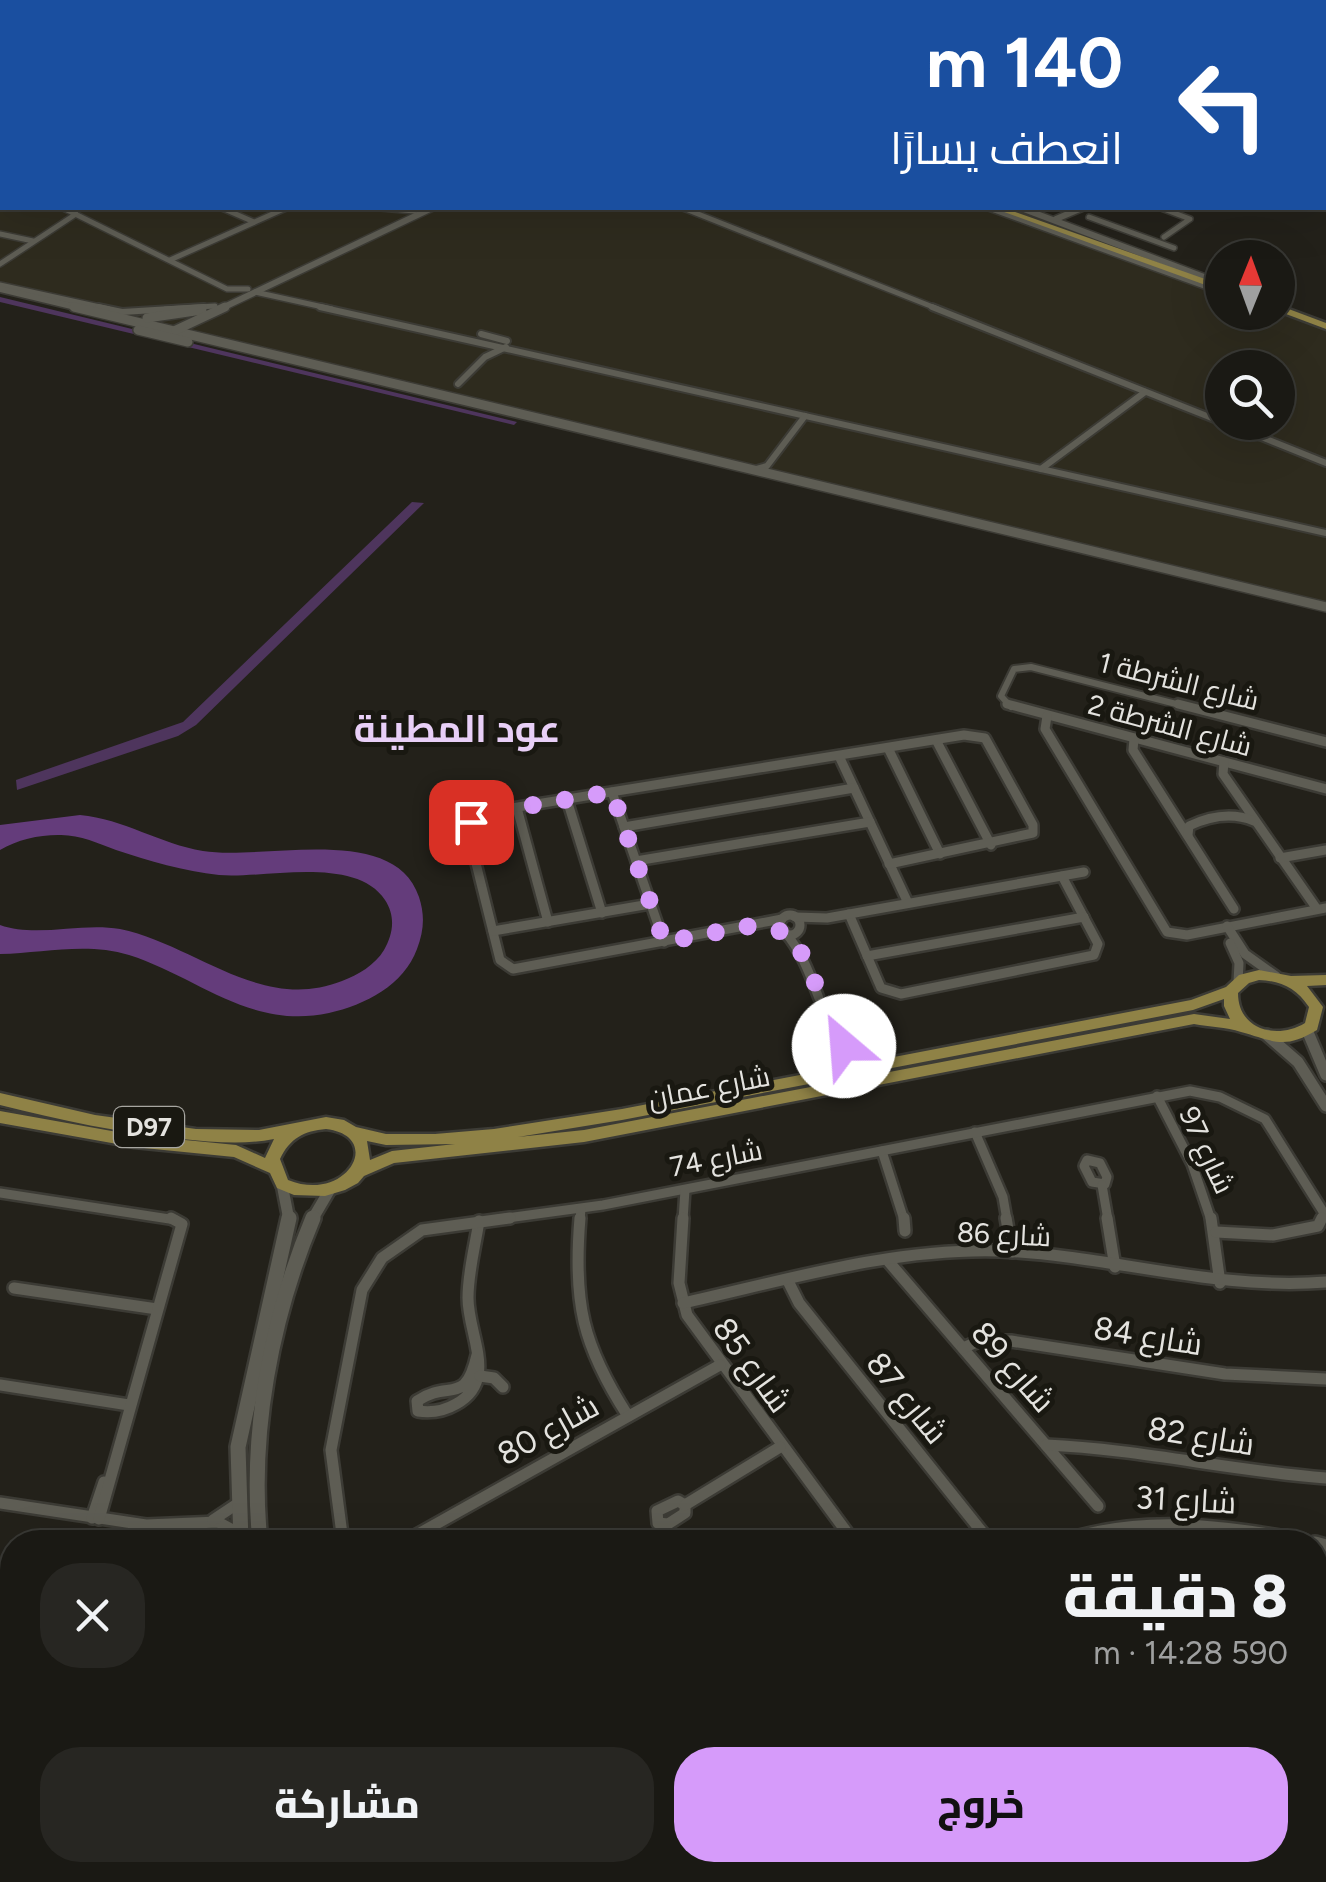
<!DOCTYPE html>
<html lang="ar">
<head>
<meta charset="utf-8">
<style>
	:root { --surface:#1a1914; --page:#272622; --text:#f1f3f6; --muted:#9fa0a0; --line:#383834; --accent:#d69bfa }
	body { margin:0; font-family:Figtree,Cairo,sans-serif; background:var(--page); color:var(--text); direction:rtl; height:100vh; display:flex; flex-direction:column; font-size:38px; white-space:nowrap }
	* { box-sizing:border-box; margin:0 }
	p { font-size:32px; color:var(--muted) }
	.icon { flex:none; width:55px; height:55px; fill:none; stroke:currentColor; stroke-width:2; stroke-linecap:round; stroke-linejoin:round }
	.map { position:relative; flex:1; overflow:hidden; direction:ltr }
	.details { position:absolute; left:0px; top:1530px; width:1328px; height:352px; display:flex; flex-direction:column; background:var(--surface); border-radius:40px 40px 0 0; box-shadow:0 10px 40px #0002,0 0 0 2px var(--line); direction:rtl }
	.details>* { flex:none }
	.top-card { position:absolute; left:0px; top:0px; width:1328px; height:210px; box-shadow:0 10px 40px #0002,0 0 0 2px var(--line); direction:rtl; background:#1a4fa0; color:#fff; overflow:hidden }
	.needle { width:65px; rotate:1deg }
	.controls { position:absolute; left:1205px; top:240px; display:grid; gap:20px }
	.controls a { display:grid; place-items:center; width:90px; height:90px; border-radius:50%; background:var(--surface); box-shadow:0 10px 40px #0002,0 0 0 2px var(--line); font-size:50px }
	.pin { position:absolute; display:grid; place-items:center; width:85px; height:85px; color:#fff; margin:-42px; border-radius:20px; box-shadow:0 5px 15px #0006 }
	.me { position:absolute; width:110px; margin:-55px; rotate:333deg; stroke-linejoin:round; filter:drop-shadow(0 0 8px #0008) }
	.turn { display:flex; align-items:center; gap:35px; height:210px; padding:0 40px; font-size:45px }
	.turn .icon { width:130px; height:130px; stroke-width:2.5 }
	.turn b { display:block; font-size:70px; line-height:85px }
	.round { display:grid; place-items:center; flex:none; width:105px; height:105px; border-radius:40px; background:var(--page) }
	.head { display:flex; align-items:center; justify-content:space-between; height:170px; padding:0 40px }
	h1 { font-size:60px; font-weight:800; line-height:75px }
	.cta { display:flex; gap:20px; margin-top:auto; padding:20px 40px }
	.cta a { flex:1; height:115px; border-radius:40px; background:var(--accent); color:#111; font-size:40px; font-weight:800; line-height:115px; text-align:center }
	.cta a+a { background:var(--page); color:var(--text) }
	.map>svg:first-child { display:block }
	.built { fill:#2e2b1e; fill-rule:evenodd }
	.green { fill:#4e355d }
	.water { fill:#643c7b }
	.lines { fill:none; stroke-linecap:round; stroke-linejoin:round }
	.minor-far3-casing { stroke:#3c3b35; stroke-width:8 }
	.minor-far2-casing { stroke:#3c3b35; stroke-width:10 }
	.minor-far1-casing { stroke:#3c3b35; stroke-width:14 }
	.minor-casing { stroke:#3c3b35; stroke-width:16 }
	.tertiary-far3-casing { stroke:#3c3b35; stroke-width:9 }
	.tertiary-far2-casing { stroke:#3c3b35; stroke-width:12 }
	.tertiary-far1-casing { stroke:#3c3b35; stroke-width:16 }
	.tertiary-casing { stroke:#3c3b35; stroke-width:20 }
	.secondary-casing { stroke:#3c3b35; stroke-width:6 }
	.primary-casing { stroke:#3c3b35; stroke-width:5 }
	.minor-far3 { stroke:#5e5d54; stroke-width:5 }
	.minor-far2 { stroke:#5e5d54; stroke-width:6 }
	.minor-far1 { stroke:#5e5d54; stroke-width:9 }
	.minor { stroke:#5e5d54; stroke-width:11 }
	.tertiary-far3 { stroke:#5e5d54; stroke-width:6 }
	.tertiary-far2 { stroke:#5e5d54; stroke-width:9 }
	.tertiary-far1 { stroke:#5e5d54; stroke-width:11 }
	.tertiary { stroke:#5e5d54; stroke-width:15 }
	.secondary { fill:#766f4d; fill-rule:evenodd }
	.primary { fill:#8f8246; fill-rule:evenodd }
	.route { stroke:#d69bfa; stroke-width:18; stroke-dasharray:0 32.4 }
	.labels { text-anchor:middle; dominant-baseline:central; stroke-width:10; stroke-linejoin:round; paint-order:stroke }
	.shield { fill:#191811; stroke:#a7a6a1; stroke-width:2.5 }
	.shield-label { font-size:25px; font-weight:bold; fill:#e4e3df }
	.street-label { font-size:28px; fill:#e4e3df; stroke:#191811 }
	.near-street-label { font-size:32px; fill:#e4e3df; stroke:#191811 }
	.district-label { font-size:38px; font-weight:bold; fill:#e8cff7; stroke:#191811 }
</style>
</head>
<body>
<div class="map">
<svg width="1326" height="1882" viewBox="0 0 1326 1882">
	<rect width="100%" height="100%" fill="#23211a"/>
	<!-- built -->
	<path class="built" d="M0,0L435,2H2V208H994L1222,291V312H1278L1326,330V604L0,291ZM1222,368H1278V422H1222Z"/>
	<!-- green -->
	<g class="green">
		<path d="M0,297L517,422L514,425L0,302Z"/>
		<path d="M412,502L424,503L196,725L178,736L17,790L16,780L183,722Z"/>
	</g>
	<!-- water -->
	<path class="water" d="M80,815C124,819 160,844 203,851C263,861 394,822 419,897C425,915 424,931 417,949C404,985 365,1005 329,1013C250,1030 198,977 129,955C87,942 43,953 0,954V925C37,938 81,922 120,929C196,945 261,1013 342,981C358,975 375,965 384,950C393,934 396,917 385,900C355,855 265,879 219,875C184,871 149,861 116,850C98,843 78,834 58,835C38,835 17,840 0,850V825Z"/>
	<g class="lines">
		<!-- minor-far3 casing -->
		<g class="minor-far3-casing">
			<g id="minor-far3">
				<path d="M41,0L47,2"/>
				<path d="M164,0L170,2"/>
				<path d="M295,0L302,2"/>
				<path d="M672,0L680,2"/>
				<path d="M326,2L332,0"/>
				<path d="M637,2L642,0"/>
				<path d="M698,2L702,0"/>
				<path d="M755,2L759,0"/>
				<path d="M838,2H851"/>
				<path d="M63,208L227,289H248"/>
				<path d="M222,208L254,222"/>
				<path d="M381,208L414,211"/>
				<path d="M683,208L938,309"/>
				<path d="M1161,208L1190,219L1164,237"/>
				<path d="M1089,217L1174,248"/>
				<path d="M0,234L33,241"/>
				<path d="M170,260L286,208"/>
				<path d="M0,264L76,214"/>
				<path d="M0,285L109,309"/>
				<path d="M255,292L332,309"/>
				<path d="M165,309L215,306"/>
			</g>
		</g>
		<!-- minor-far2 casing -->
		<g class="minor-far2-casing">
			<g id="minor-far2">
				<path d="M98,307L122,312L204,307"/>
				<path d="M320,307L1326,533"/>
				<path d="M932,307L1222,422"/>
				<path d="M481,334L507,341"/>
				<path d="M458,384L485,357L506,347"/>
				<path d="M1224,422L1326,463"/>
				<path d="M1041,469L1145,392"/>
				<path d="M753,470L767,466L805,416"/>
				<path d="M1011,707L1001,696L1014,669L1031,667L1188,707"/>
			</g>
		</g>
		<!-- minor-far1 casing -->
		<g class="minor-far1-casing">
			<g id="minor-far1">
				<path d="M1007,704L1326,789"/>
				<path d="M1178,704L1326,742"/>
				<path d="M1047,716L1045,729L1167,932L1187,935L1326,908"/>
				<path d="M1134,739L1133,750L1234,909"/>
				<path d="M936,740L991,845"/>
				<path d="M888,748L940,854"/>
				<path d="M839,756L908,903"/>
				<path d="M1224,762L1223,774L1317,909"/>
				<path d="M612,792L664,942"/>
				<path d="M567,800L602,913"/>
				<path d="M517,808L548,922"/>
				<path d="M624,827L854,788"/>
				<path d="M1188,835L1189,826C1210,816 1232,812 1254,821"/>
				<path d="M1280,858L1326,850"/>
				<path d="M636,861L870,822"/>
				<path d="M849,914L881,988L901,994L1094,955L1098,944L1062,876"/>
				<circle cx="790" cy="925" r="10"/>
				<path d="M795,917L827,918L1084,872"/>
				<path d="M782,919L513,969L500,960L466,823L481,813L964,735L985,738L1033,825V833L889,864"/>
				<path d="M1227,926L1245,954L1276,976"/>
				<path d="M493,931L650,904"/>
				<path d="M785,932C829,985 810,1045 890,1059"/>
				<path d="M1230,943L1239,963L1238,982"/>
				<path d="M867,956L1084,917"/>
				<path d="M806,1078L832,1057L835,1037"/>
				<path d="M1157,1096L1192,1164L1211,1220"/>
				<path d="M975,1132L1003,1197L1007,1220"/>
				<path d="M882,1151L904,1220"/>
				<path d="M1087,1160L1100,1163L1107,1177L1105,1184L1092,1182L1084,1166Z"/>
				<path d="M1102,1185L1108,1220"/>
				<path d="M0,1193L176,1220"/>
				<path d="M492,1220L603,1205L1190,1091L1220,1097L1265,1119L1324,1213L1321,1220"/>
				<path d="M580,1220L581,1209"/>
				<path d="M683,1220L685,1190"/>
			</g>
		</g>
		<!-- minor casing -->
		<g class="minor-casing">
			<g id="minor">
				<path d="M580,1218C573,1302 582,1345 628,1416"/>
				<path d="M683,1218L679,1283L687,1315L854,1542"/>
				<path d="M904,1218L905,1231"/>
				<path d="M1006,1218L1012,1252"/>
				<path d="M1107,1218L1115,1267"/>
				<path d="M1211,1218L1220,1283"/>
				<path d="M1216,1232L1273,1235L1318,1226L1322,1218"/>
				<path d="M889,1262L1098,1506"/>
				<path d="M788,1281L799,1303L990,1542"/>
				<path d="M14,1288L157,1309"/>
				<path d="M683,1303C787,1280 892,1248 999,1251C1110,1255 1214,1291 1326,1282"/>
				<path d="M963,1348L979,1341H1011L1225,1374L1326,1379"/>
				<path d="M477,1355C465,1407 450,1379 417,1401L418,1411C431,1413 444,1411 456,1404C499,1380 468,1336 468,1298C468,1272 475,1247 479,1221"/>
				<path d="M480,1376L494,1378L503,1387"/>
				<path d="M0,1385L129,1405"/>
				<path d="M1046,1445C1140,1449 1232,1471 1326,1478"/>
				<path d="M678,1501L685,1505V1513L668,1524L658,1523L657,1511Z"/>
				<path d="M0,1503L146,1525L218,1522L240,1534"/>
				<path d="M685,1505L780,1447"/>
				<path d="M92,1518L104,1482"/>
				<path d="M99,1519L182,1224L171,1218"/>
				<path d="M213,1520L237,1504"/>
				<path d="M343,1542L331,1450L362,1290L382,1258L422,1230L510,1218"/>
				<path d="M404,1542L720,1365"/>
				<path d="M0,1628L12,1630"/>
				<path d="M0,1763L12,1725"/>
				<path d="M225,1870L231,1882"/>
				<path d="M37,1882L57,1870"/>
			</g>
		</g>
		<!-- tertiary-far3 casing -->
		<g class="tertiary-far3-casing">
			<g id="tertiary-far3">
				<path d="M416,0L424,2"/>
				<path d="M443,0L450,2"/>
				<path d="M515,0L522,2"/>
				<path d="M613,0L621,2"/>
				<path d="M990,208L1222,292"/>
				<path d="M1021,208L1212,280"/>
				<path d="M1056,219L1082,208"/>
				<path d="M0,289L84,309"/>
				<path d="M220,309L432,208"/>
			</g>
		</g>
		<!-- tertiary-far2 casing -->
		<g class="tertiary-far2-casing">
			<g id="tertiary-far2">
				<path d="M74,307L1326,607"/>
				<path d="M147,318L202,310"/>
				<path d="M138,330L188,342"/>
				<path d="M176,330L225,307"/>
			</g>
		</g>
		<!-- tertiary-far1 casing -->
		<g class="tertiary-far1-casing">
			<g id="tertiary-far1">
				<path d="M1307,1030L1326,1075"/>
				<path d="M1267,1035L1298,1062L1326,1106"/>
				<path d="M282,1184L289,1220"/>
				<path d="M312,1220L329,1191"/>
			</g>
		</g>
		<!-- tertiary casing -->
		<g class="tertiary-casing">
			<g id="tertiary">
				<path d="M241,1542L238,1447L289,1218"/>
				<path d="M260,1542C249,1434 271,1318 313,1218"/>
				<path d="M1066,1542C1146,1516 1223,1528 1304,1542"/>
				<path d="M1315,1544L1326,1547"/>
				<path d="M1315,1563L1326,1565"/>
				<path d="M382,1870L388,1882"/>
				<path d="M408,1870L414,1882"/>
				<path d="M779,1870L787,1882"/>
				<path d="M808,1870L815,1882"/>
				<path d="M538,1882L556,1870"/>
				<path d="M583,1882L601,1870"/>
			</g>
		</g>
		<!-- secondary casing -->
		<g class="secondary-casing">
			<path id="secondary" d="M827,0H845L838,2H824Z"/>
		</g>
		<!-- primary casing -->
		<g class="primary-casing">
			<g id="primary">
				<path d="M993,208H1004L1222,285V291Z"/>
				<path d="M1278,305L1326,323V329L1278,311Z"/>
				<path d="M1259,970L1291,976L1326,975V985L1307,986L1323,1007L1317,1030C1284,1050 1274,1041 1241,1032C1226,1027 1209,1027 1194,1024L584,1142L394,1163L364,1176L358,1183L345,1190L325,1196L294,1195L277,1188L270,1173L234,1157L134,1147L0,1123V1111L134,1135L236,1145L265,1158L274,1139C244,1145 212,1142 182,1139C120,1133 60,1120 0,1105V1093L95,1115L196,1129L259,1130L326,1117L344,1120L356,1127L386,1134H435L494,1129L622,1109L1191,1000L1226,987L1239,975ZM1259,980C1281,981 1296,988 1309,1007L1305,1023C1277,1040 1238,1030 1238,993L1249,983ZM1224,999V1006L1230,1019L1194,1014L584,1130L518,1137L622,1120L1193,1010ZM326,1129C385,1136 347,1204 288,1180L280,1159C290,1138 304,1131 326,1129ZM367,1141L386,1145L455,1144L392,1151L370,1160Z"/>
			</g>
		</g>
		<!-- minor-far3 -->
		<use href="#minor-far3" class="minor-far3"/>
		<!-- minor-far2 -->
		<use href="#minor-far2" class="minor-far2"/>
		<!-- minor-far1 -->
		<use href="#minor-far1" class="minor-far1"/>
		<!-- minor -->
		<use href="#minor" class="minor"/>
		<!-- tertiary-far3 -->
		<use href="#tertiary-far3" class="tertiary-far3"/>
		<!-- tertiary-far2 -->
		<use href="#tertiary-far2" class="tertiary-far2"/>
		<!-- tertiary-far1 -->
		<use href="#tertiary-far1" class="tertiary-far1"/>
		<!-- tertiary -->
		<use href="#tertiary" class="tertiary"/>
		<!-- secondary -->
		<use href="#secondary" class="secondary"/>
		<!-- primary -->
		<use href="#primary" class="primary"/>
	</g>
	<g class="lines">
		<!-- route -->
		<path class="route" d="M471,822L491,812L612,792L664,942L750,926L785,932L800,950L844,1046"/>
	</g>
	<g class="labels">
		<!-- shield labels -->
		<rect class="shield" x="114" y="1107" width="70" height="40" rx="8"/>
		<g class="shield-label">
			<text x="149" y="1127">D97</text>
		</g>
		<!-- street labels -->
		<g class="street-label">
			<text transform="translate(1179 681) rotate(14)">شارع الشرطة 1</text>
			<text transform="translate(1170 725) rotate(15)">شارع الشرطة 2</text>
			<text transform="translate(709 1087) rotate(-11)">شارع عمان</text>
			<text transform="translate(1207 1150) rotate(65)">شارع 97</text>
			<text transform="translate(716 1158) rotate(-11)">شارع 74</text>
			<text transform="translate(1004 1234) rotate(3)">شارع 86</text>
		</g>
		<!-- near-street labels -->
		<g class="near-street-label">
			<text transform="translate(1148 1336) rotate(9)">شارع 84</text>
			<text transform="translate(752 1365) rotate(54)">شارع 85</text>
			<text transform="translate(1013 1367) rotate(49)">شارع 89</text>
			<text transform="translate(907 1398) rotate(51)">شارع 87</text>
			<text transform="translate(548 1430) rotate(-29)">شارع 80</text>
			<text transform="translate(1201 1436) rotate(9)">شارع 82</text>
			<text transform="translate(1186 1500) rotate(3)">شارع 31</text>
		</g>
		<!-- district labels -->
		<g class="district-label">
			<text x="457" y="729">عود المطينة</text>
		</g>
	</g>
</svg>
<div class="controls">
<a><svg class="needle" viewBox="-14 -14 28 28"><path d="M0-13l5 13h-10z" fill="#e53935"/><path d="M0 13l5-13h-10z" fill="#9fa0a0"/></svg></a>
<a><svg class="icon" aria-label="search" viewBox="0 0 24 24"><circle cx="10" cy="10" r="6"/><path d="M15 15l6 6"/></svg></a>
</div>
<div class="pin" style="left:471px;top:822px;background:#d93025"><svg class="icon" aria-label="arrive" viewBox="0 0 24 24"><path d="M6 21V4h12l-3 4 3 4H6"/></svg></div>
<svg class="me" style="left:844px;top:1046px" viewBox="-20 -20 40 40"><circle r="19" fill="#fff"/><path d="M0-13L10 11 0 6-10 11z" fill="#d69bfa"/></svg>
<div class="top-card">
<div class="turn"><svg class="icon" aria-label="left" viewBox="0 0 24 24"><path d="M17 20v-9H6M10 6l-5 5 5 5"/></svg><div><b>140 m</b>انعطف يسارًا</div></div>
</div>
<section class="details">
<div class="head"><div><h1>8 دقيقة</h1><p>590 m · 14:28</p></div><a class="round"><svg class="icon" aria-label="close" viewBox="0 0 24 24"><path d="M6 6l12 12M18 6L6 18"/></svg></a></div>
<div class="cta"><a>خروج</a><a>مشاركة</a></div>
</section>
</div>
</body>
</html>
